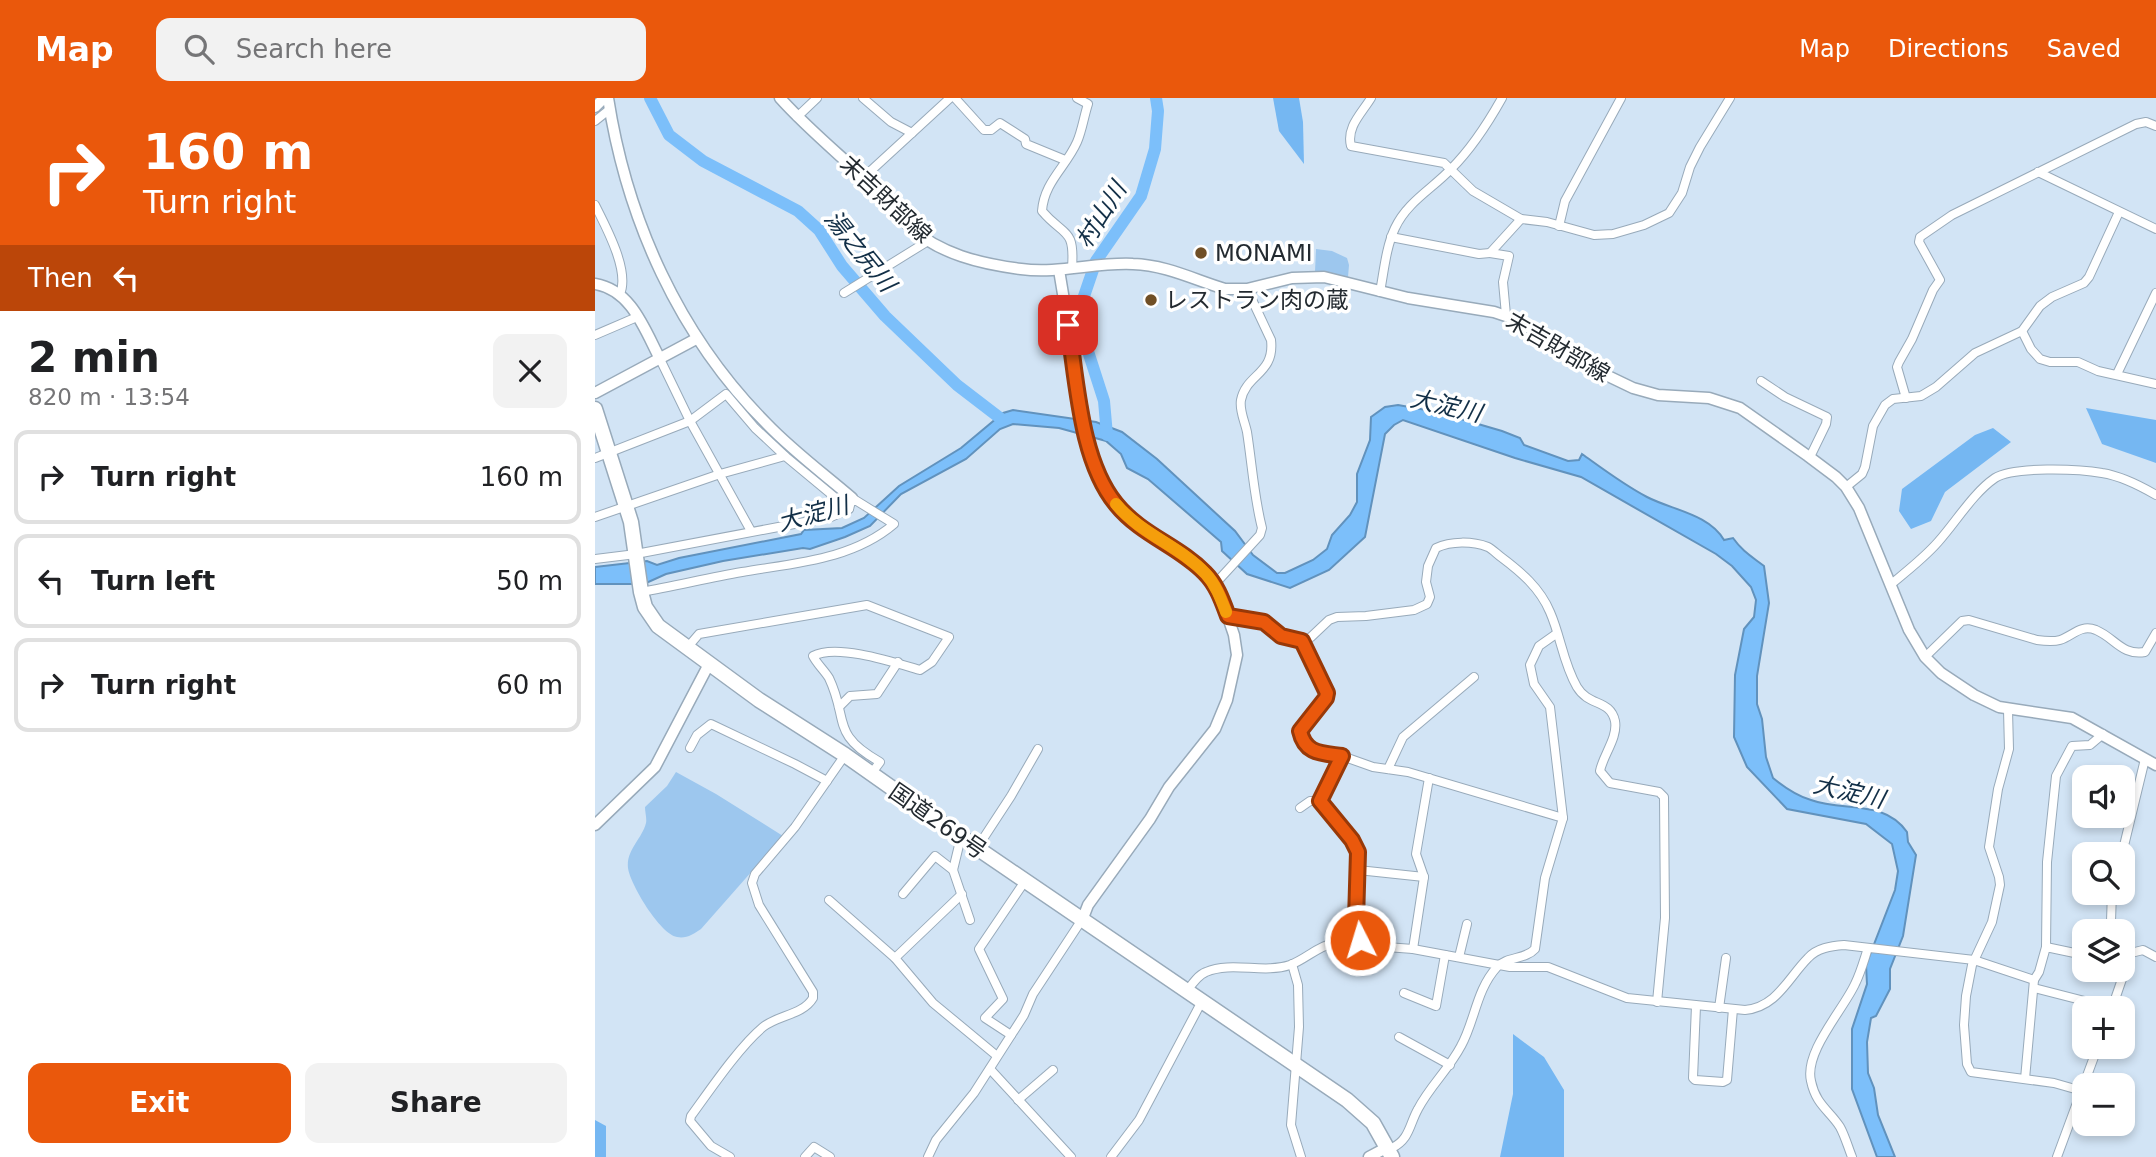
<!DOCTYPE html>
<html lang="en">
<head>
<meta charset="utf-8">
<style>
	:root { --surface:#fff; --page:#f2f2f2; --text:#202124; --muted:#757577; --line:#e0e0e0; --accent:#ea580c }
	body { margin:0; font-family:"DejaVu Sans","Noto Sans JP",sans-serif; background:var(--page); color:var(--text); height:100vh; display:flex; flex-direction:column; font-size:26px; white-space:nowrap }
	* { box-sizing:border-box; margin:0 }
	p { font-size:23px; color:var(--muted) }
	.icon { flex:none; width:38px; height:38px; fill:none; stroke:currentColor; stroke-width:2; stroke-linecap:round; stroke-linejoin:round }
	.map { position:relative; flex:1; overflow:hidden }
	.details { display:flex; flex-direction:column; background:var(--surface); width:595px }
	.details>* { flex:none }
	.hud { background:#ea580c; color:#fff; overflow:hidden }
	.tools { position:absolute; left:1477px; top:667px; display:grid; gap:14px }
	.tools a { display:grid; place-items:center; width:63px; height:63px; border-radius:14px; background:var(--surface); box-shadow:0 4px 10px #0003; font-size:35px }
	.pin { position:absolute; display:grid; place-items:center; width:60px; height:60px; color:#fff; margin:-30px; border-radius:14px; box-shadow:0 4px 10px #0006 }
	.me { position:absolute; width:77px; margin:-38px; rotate:355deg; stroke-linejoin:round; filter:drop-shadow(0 0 5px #0008) }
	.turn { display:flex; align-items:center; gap:24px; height:147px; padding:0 28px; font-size:32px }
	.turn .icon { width:91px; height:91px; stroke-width:2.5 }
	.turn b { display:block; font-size:49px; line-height:60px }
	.then { display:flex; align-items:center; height:66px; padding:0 28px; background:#0003; gap:14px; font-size:26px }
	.round { display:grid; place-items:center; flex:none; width:74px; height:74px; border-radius:14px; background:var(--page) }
	.headline { display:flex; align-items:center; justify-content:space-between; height:119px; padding:0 28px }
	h1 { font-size:42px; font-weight:700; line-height:52px }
	.cta { display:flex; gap:14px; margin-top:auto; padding:14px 28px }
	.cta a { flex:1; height:80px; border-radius:14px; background:var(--accent); color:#fff; font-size:28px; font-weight:700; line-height:80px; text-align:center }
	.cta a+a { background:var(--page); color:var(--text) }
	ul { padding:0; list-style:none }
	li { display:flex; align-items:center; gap:21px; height:94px; margin:0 14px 10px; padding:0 14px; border:4px solid var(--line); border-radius:14px }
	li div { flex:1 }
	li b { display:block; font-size:26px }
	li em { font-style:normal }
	header { display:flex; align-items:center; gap:42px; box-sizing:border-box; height:98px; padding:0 35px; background:var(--accent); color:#fff }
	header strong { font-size:33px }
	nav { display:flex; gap:38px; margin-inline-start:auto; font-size:24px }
	.search { width:490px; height:63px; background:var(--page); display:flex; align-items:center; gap:18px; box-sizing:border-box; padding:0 24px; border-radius:14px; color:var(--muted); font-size:26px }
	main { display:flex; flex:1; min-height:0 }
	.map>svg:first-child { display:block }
	.green { fill:#9dc7ee }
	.forest { fill:#75b7f2 }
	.water { fill:#7cbffa; stroke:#6192bd; stroke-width:2 }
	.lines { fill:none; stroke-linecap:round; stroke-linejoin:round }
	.river { stroke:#7cbffa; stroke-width:12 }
	.street-casing { stroke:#98aaba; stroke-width:10 }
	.secondary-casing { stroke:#98aaba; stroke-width:13 }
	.highway-casing { stroke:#98aaba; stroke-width:17 }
	.street { stroke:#fff; stroke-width:8 }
	.secondary { stroke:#fff; stroke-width:10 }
	.highway { stroke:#fff; stroke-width:14 }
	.route-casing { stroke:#983908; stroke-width:18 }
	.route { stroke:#ea580c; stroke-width:12 }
	.slow { stroke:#f59e0b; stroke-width:12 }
	.poi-dot { fill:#704f26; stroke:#fff; stroke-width:2.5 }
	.labels { text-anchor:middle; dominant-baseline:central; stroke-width:7; stroke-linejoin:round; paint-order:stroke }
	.street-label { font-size:23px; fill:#232a30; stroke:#fff }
	.poi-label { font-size:23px; fill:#232a30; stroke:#fff; text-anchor:start }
	.water-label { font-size:24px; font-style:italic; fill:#122f47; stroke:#fff }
</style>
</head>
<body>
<header>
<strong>Map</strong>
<div class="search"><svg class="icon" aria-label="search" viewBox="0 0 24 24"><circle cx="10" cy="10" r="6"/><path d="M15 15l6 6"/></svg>Search here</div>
<nav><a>Map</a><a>Directions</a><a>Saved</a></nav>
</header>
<main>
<section class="details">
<div class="hud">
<div class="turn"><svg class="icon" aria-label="right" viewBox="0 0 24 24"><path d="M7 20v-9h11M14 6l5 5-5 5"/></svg><div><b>160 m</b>Turn right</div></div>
<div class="then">Then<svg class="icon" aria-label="left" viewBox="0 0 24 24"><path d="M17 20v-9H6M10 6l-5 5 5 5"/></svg></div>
</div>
<div class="headline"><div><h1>2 min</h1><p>820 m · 13:54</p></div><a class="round"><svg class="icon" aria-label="close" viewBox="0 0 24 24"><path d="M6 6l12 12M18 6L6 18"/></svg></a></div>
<ul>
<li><svg class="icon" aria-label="right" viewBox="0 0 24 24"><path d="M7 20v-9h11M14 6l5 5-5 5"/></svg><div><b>Turn right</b></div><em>160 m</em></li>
<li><svg class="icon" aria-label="left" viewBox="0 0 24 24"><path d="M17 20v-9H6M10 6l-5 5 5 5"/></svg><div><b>Turn left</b></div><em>50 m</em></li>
<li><svg class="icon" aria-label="right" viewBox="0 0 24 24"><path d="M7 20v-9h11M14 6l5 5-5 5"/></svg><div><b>Turn right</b></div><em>60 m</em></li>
</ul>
<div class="cta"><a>Exit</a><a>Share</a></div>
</section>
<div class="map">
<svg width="1561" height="1059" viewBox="0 0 1561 1059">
	<rect width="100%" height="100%" fill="#d2e4f5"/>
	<!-- green -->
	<g class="green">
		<path d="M721,151L737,153L752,160L754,167L753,179L720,174Z"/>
		<path d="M81,674L121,696L188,738L106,831C99,836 91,841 82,839C65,836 35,786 33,770C31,752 47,741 51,725C52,721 50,714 50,709L72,688Z"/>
	</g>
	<!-- forest -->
	<g class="forest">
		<path d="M678,0H704L708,24L709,66L684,33Z"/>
		<path d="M1491,310L1561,322V365L1507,346Z"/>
		<path d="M1398,330L1416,344L1350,394L1336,423L1316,431L1304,413L1307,391L1380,337Z"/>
		<path d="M918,936L949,959L969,992V1059H905L918,996Z"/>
		<path d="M0,1022L11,1028V1059H0Z"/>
	</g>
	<!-- water -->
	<path class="water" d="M803,307L842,314L907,333L925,340L929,347L973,363L984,362L987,356C1008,371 1029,387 1052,399C1077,412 1114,416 1129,442L1138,440C1148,454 1156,458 1169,468L1174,505L1162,578V606L1167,621L1171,659L1178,680C1189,689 1202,698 1216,702C1249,714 1289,701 1312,734L1313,744L1321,757L1308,838L1295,871V891L1281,918L1276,920L1272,944L1273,975L1279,990L1283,1017L1300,1059H1282L1257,991V931L1272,886L1271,867L1300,792L1303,773L1297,746L1271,726L1192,711L1152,669L1139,639L1140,577L1149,531L1159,519L1161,502L1156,489L1137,468L1121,456L986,379L920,360L808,322L799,327L790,336L770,439L734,472L695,490L652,476L627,453L626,444L553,381L532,370L526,356L511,343L464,330L418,326L405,331L371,361L306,396L275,428L250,439L215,451L208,450L128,463L71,476L49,486H0V469L52,463L62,467L84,460L206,436L209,432L247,430L269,420L304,388L366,350L408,315L418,312L501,324L527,334L562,361L640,433L658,457L682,475H690L718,462L732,451L737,437L755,417L762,404V376L775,342L776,319L790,309Z"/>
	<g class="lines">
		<!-- river -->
		<g class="river">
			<path d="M55,0L74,37L108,63L203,113L224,132L247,168L290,218L362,287L405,320"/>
			<path d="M512,337L509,303L491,247L487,204L501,163L546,98L560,51L563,13L561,0"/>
		</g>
		<!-- street casing -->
		<g class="street-casing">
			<g id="street">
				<path d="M268,0L296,24L317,35"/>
				<path d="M360,0L389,32H396L405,25L430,41L431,46L470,62"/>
				<path d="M776,0C767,15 751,29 756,48L849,65L878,93L926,121L952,124L999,137L1018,136L1049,127L1074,115L1087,95L1095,69L1105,49L1135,0"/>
				<path d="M202,19L222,0"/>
				<path d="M0,23L15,11"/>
				<path d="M1443,74L1561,131"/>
				<path d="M269,79L355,0"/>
				<path d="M0,107C11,129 35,173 25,196"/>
				<path d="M964,128L970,103L1026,0"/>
				<path d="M796,139L884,156L895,155L926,121"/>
				<path d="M895,155L914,158L908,184L911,217"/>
				<path d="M477,170C480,129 469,139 447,113C449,84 471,69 482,44C487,33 489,18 493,6L482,0"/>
				<path d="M785,194C789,173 791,149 800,130C812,104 837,91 856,71C876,51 893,25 907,0"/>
				<path d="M249,195L333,143"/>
				<path d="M1427,233L1436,251L1445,261L1455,264H1483L1503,273L1561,286"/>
				<path d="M0,237L42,219"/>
				<path d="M64,259L95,323L156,433"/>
				<path d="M1522,276L1561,195"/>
				<path d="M1166,283L1190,299L1232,319L1231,326L1215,359"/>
				<path d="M1311,300L1302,269L1304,264L1317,241L1338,192L1345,182L1324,144L1325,139L1357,117L1541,26L1551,24L1561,28"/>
				<path d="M0,360L95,323L131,296L160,330L190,358"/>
				<path d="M1251,389L1267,376L1270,369L1278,328L1290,307L1298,301L1326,298L1341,289L1380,255L1427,233L1445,208L1457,199L1489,185L1494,179L1524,114"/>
				<path d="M0,419L125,376L190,358L254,411"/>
				<path d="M0,461L41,456L236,419L254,411L257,400L299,426C257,462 199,465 147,474C113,480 80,488 46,494"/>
				<path d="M619,487L665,437L667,430C659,399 657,366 652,334C650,324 644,312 646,302C651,276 680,276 676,242L652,191"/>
				<path d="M1295,487C1312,473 1329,460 1343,444C1361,424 1378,395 1400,380C1418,368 1485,371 1507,375C1526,378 1544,387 1561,397"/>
				<path d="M633,518L669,524L686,538L707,543L716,539L734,522L742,519L771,518L819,512L832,506L835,499L831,484L833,468L841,450C856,443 877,443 893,449C897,451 902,456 906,459C926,474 945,490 955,514C966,539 968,565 982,589C994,609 1015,601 1020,623C1023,640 1008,657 1005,673L1015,685L1064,694L1069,699L1070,820L1062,904"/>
				<path d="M707,543L732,595L731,600L705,633L709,648L717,653L747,658L778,669L813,674L968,720"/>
				<path d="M92,550L104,536L272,507L354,539L337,564L325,572C301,565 242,545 218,558C222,566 229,572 234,580C254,622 235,636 285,664L276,676"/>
				<path d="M1330,559L1367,523L1374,522L1442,542C1449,543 1458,544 1465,542C1478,538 1485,526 1501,532C1520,540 1527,558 1550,554L1561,535"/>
				<path d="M244,609L255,598L282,596L303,564"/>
				<path d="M1413,612L1414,651L1403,691L1394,749L1404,779L1405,787L1397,824L1377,867L1371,898L1369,927L1372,966L1376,974L1459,985L1487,993"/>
				<path d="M95,650L102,637L116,626L200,666L232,683"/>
				<path d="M793,671L808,639L879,579"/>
				<path d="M725,703L747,658"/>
				<path d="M705,710L715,703H725L757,742L763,754L761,822L765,842L760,846"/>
				<path d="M366,739L358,772L375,822"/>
				<path d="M382,750L416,698L443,651"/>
				<path d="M1527,756L1550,661"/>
				<path d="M763,772L829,779"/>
				<path d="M1517,794L1516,823L1522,833"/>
				<path d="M308,796L340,758L358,772"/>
				<path d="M234,802L300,860L338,905L402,958"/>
				<path d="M1528,842L1536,855"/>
				<path d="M1451,849L1452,764L1461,678L1477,648L1495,647L1508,636"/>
				<path d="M818,851L829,779L821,756L834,680"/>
				<path d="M1536,855L1548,852L1561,859"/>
				<path d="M864,859L872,826"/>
				<path d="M300,860L367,796"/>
				<path d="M697,866L703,887L704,929L696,1027L706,1059"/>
				<path d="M1439,890L1517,910"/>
				<path d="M592,893C597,886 603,877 611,874C637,863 668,876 695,867C711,861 723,848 739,845L818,851L915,869H953L1032,900L1150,912C1182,909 1193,880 1213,860C1222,850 1236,848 1249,847L1379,862L1439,882L1444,874L1451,849L1489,857"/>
				<path d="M809,895L841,908L850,857"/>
				<path d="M1101,908L1098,980L1100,982L1128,984L1132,982L1138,911"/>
				<path d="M1124,910L1131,860"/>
				<path d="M1517,910L1536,855"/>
				<path d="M416,937L390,920L408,901L384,851L430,783"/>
				<path d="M804,939L855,967"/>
				<path d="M395,971L476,1059"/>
				<path d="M1430,981L1439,882"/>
				<path d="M423,1002L458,972"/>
				<path d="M792,1050H797C815,1041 814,1027 823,1011C835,988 854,971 866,948C880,923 881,892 902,869C912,858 930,862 940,851L950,780L968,720L955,609L939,586L935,567L944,548L961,536"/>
				<path d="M135,1059L116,1048L95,1023L96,1018C115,992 144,949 168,929C183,917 208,917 218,900V894L164,807L157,785L160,776L200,729L250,657"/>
				<path d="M210,1059L219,1049L235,1059"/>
				<path d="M333,1059L341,1042L379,995L429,917L438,896L488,820"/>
				<path d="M516,1059L544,1022L607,903"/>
				<path d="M1257,1059C1253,1049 1250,1038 1245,1029C1234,1012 1221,1007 1216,983C1209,954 1248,912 1260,886C1266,874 1269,862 1273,850"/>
				<path d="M1462,1059L1503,948"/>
			</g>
		</g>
		<!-- secondary casing -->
		<g class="secondary-casing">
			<g id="secondary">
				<path d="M13,0C32,122 84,238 172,326C198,353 229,376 257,400"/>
				<path d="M185,0C210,28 239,52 266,77C283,93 297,112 314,128C344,156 386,166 426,171C464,176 501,164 538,166C571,167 600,182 630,191H652L697,180L729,179L813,200L899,214L920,221L1013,278L1038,290L1063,297L1114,300L1145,310L1213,358L1241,379L1251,389L1264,410L1314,532L1330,559L1346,575L1379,597L1404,609L1477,620L1561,667"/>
				<path d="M0,9L9,0"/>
				<path d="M464,172L493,346L504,381L514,397L532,419L611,475L627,502L639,537L642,557L632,602L620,631L574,689L555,721L493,807L488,820"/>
				<path d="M0,186C36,192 49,230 64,259"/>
				<path d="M0,295L101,241"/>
				<path d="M0,727L60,669L114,566"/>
				<path d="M774,1059L791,1050"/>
			</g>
		</g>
		<!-- highway casing -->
		<g class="highway-casing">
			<path id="highway" d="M0,311L36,424L46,494L50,509L63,528L164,602L250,657L382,750L752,1002L778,1025L797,1059"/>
		</g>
		<!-- street -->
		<use href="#street" class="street"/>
		<!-- secondary -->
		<use href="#secondary" class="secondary"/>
		<!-- highway -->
		<use href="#highway" class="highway"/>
	</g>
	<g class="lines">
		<!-- route casing -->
		<g class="route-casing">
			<path id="route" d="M473,227C482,283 485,362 521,406C546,437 584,448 610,475C622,487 627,502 633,518L669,524L686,538L707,543L732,595L731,600L705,633C710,656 726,655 747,658L725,703L757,742L763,754L761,822L765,842"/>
		</g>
		<!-- route -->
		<use href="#route" class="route"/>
		<!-- slow -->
		<path class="slow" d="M521,406C547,437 585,448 611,476C621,487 626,501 631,514"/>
	</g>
	<!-- markers -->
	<g class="poi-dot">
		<circle cx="606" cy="155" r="7"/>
		<circle cx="556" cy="202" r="7"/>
	</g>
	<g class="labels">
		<!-- street labels -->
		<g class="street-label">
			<text transform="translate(291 101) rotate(43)">末吉財部線</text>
			<text transform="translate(963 249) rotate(30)">末吉財部線</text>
			<text transform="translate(343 723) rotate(35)">国道269号</text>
		</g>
		<!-- poi labels -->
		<g class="poi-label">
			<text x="620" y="155">MONAMI</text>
			<text x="570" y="202">レストラン肉の蔵</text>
		</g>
		<!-- water labels -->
		<g class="water-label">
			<text transform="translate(506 117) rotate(-58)">村山川</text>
			<text transform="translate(265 153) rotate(51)">湯之尻川</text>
			<text transform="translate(851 308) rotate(13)">大淀川</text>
			<text transform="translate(218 416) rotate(-15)">大淀川</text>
			<text transform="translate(1254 694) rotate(13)">大淀川</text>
		</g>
	</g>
</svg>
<div class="tools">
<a><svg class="icon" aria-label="sound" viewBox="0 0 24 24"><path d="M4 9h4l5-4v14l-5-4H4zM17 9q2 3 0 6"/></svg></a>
<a><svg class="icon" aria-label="search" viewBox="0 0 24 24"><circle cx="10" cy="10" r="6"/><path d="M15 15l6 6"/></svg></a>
<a><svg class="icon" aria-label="layers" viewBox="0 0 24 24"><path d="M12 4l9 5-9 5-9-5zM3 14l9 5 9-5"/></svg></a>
<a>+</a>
<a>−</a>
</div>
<div class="pin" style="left:473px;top:227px;background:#d93025"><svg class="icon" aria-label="arrive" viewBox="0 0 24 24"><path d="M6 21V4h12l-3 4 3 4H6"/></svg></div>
<svg class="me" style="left:765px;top:842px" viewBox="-20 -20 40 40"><circle r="17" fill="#ea580c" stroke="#fff" stroke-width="3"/><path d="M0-11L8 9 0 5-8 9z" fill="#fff"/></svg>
</div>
</main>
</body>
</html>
